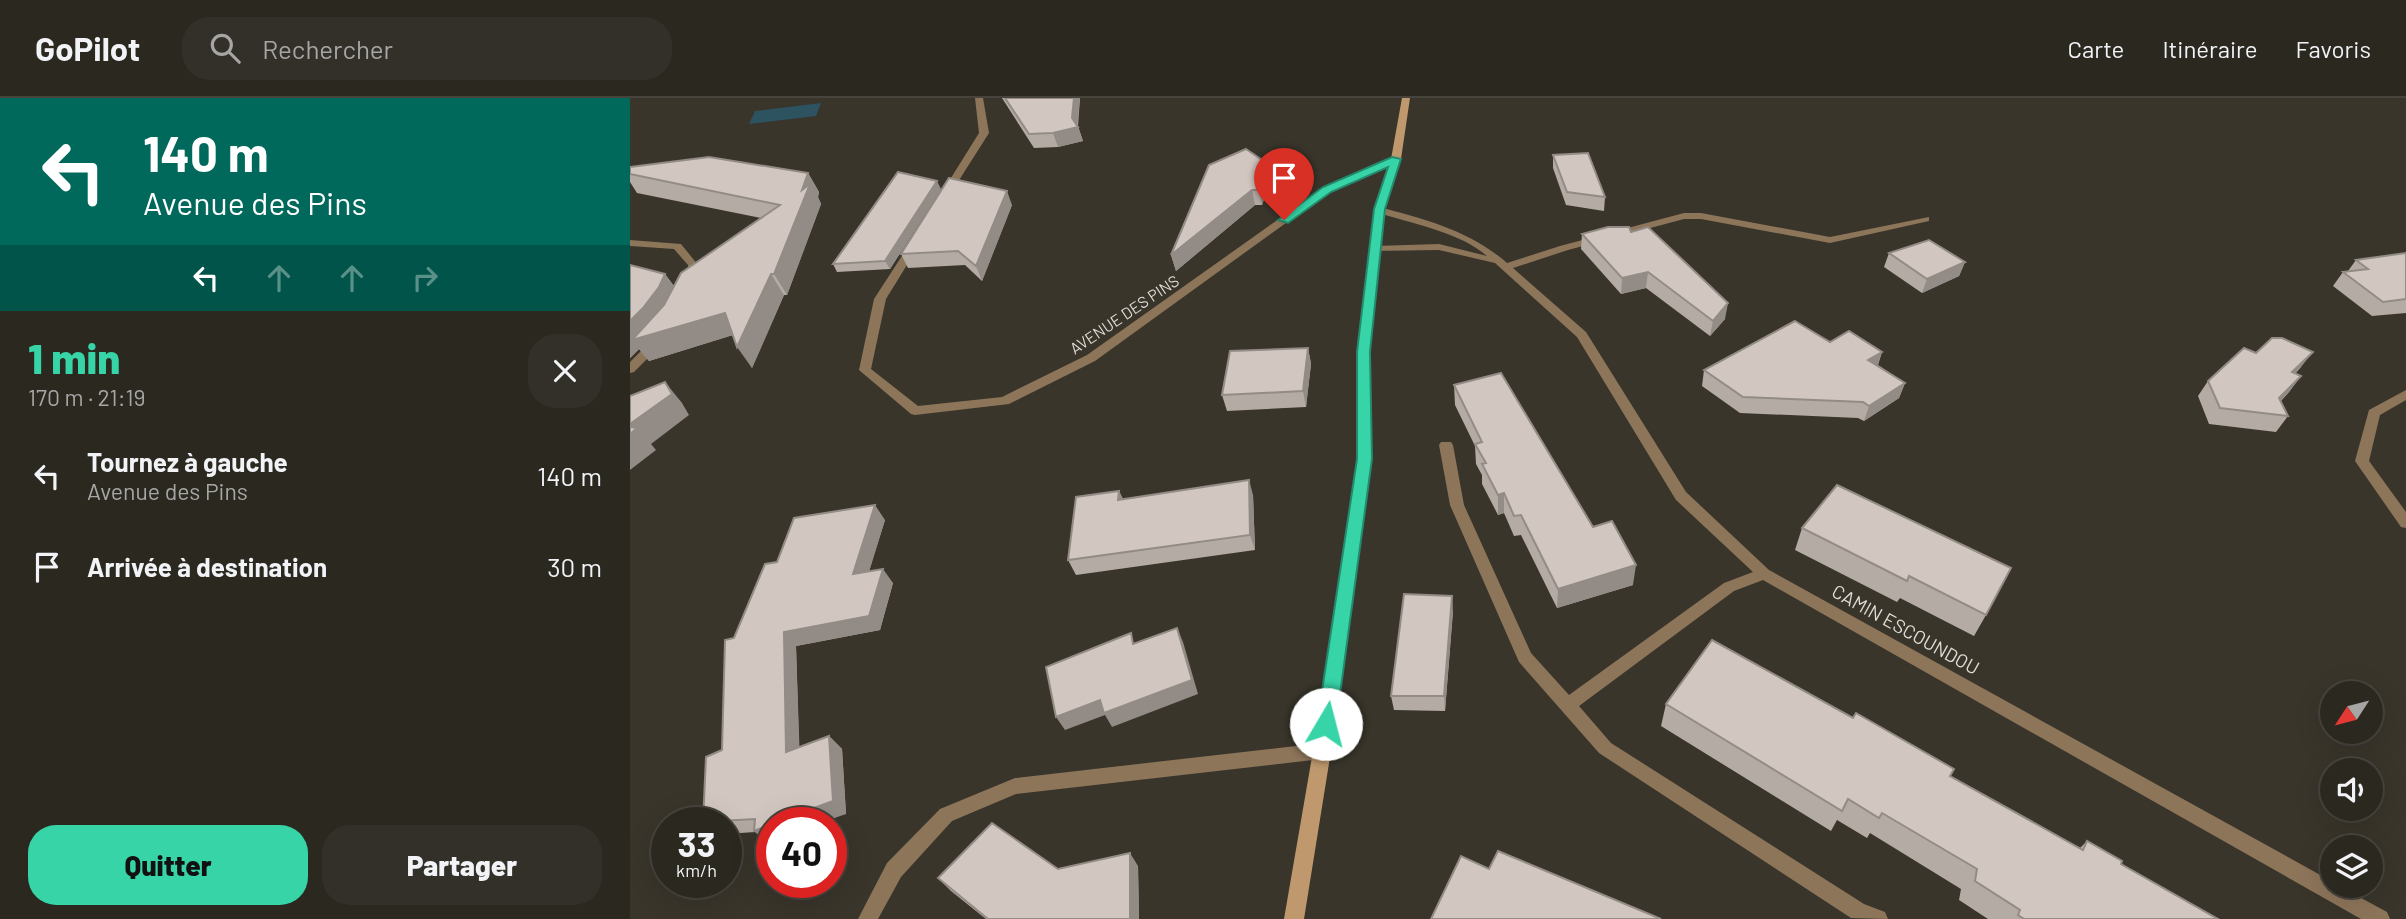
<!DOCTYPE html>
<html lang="fr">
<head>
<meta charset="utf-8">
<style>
	:root { --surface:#2b2820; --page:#333029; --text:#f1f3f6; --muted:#a6a6a5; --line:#47443e; --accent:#36d4a7 }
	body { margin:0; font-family:Barlow,sans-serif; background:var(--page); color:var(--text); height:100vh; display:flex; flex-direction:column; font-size:26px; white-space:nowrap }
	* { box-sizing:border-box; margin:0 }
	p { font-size:23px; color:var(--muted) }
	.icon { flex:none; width:38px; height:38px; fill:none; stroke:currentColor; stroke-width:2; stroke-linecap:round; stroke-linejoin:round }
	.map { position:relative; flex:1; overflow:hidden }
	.details { display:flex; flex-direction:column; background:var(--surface); width:630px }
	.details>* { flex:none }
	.banner { background:#00695c; color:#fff; overflow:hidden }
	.needle { width:46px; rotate:234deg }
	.buttons { position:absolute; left:1690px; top:583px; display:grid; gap:14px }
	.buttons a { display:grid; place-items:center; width:63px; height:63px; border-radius:50%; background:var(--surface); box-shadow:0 7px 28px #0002,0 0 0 2px var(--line); font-size:35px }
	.speed { position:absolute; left:21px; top:709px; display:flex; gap:14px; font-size:35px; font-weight:700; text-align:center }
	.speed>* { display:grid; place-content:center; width:91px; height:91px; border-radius:50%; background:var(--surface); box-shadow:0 7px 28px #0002,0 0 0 2px var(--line); line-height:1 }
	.speed small { font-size:18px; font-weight:400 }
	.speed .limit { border:10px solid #d22; background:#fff; color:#111 }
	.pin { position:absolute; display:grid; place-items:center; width:60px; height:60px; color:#fff; margin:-72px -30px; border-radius:50% 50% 50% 0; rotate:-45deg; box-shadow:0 0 7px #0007 }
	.pin .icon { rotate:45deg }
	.me { position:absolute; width:77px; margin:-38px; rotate:8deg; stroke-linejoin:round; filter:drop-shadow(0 0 5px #0008) }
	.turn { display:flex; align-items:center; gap:24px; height:147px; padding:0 28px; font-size:32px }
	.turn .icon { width:91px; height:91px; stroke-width:2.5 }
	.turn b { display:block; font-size:49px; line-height:60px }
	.lanes { display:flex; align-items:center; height:66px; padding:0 28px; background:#0003; justify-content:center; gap:35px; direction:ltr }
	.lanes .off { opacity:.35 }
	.round { display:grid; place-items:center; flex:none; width:74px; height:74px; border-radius:28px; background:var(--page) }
	.overview { display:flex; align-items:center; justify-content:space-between; height:119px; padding:0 28px }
	h1 { font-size:42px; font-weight:800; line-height:52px; color:var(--accent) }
	.primary-button { display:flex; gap:14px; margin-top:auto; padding:14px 28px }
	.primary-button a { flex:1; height:80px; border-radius:28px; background:var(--accent); color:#111; font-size:28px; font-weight:800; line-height:80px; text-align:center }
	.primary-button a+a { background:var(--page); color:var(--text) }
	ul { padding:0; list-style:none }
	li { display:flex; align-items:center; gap:21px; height:91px; padding:0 28px }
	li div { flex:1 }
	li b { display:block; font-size:26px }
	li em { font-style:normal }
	header { display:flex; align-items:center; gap:42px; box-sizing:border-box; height:98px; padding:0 35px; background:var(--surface); border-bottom:2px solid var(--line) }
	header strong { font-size:33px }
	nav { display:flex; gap:38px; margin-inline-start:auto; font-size:24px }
	.search { width:490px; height:63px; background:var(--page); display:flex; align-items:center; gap:18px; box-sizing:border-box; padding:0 24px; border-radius:28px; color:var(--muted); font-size:26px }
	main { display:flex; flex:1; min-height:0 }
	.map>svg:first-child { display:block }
	.water { fill:#2d5260 }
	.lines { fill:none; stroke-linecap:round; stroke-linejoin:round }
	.street { fill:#8d755a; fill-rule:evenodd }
	.secondary { fill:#bf996d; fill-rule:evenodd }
	.wall { fill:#b5aba5 }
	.shaded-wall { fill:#938b86 }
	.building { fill:#d2c7c0; stroke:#938b86; stroke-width:2 }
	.route { fill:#36d4a7; stroke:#238a6d; stroke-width:2 }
	.labels { text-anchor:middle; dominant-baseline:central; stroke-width:7; stroke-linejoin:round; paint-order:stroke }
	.far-street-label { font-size:16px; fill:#dfdcd6; stroke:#39352b }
	.street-label { font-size:19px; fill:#dfdcd6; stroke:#39352b }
</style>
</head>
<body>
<header>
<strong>GoPilot</strong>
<div class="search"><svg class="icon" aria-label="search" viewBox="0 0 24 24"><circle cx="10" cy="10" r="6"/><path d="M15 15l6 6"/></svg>Rechercher</div>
<nav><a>Carte</a><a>Itinéraire</a><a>Favoris</a></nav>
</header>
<main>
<section class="details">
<div class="banner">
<div class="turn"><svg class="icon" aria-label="left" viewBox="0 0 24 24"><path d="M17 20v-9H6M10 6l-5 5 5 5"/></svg><div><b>140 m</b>Avenue des Pins</div></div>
<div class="lanes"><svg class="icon" aria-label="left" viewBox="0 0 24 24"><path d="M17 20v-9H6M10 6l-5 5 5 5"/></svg><svg class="icon off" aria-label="ahead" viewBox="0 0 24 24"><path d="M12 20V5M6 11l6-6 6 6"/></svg><svg class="icon off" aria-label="ahead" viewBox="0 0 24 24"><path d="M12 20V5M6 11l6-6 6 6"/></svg><svg class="icon off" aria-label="right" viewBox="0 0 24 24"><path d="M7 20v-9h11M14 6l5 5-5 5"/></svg></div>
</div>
<div class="overview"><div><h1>1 min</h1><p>170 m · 21:19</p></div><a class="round"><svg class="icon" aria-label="close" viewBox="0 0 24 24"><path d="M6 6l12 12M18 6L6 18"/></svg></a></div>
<ul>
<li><svg class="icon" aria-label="left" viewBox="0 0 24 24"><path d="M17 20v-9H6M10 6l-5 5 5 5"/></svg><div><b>Tournez à gauche</b><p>Avenue des Pins</p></div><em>140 m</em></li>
<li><svg class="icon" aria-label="arrive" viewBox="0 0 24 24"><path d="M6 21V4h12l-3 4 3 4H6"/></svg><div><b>Arrivée à destination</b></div><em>30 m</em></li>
</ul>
<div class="primary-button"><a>Quitter</a><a>Partager</a></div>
</section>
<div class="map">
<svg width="1776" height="821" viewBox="0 0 1776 821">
	<rect width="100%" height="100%" fill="#39352b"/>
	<!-- water -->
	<path class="water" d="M191,5L186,18L119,26L125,13Z"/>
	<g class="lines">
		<!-- street -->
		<g class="street">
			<path d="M345,0H353L359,35L319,98H313L311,96L349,35Z"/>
			<path d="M766,58L771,61L769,63L700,93L465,263L379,306L285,317L281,316L229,272L244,201L279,147L283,146L288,149L256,201L241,271L288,308L372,299L457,257L694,89Z"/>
			<path d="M749,109C794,121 841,133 877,165L930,148L1054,115H1071L1200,139L1299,119V123L1200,145L1071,121H1054L938,152L883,170L956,234L1056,394L1139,472L1703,784V788H1709L1757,814L1760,821H1731L1133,482L1104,493L949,608L981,645L1234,806L1255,814L1258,821L1221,820L969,655L889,564L820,407L809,347L811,344H821L823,347L834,407L901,555L939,597L1094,485L1123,474L1046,402L947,239L865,165L809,152L741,153V149L745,148L809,146L857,158C830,134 780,125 745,114V110Z"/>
			<path d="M0,142L51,146L68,167V184L63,187L59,186L58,167L44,151L0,148Z"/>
			<path d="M26,241L32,245L30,248L4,274L0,275V264L22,242Z"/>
			<path d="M1776,292V302L1750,317L1739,363L1776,414V430L1771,429L1725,363L1739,312Z"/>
			<path d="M692,645L698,648L701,653L698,658L692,661L386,696L322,723L271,779L248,821H228L257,765L310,711L385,680Z"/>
		</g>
		<!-- secondary -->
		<path class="secondary" d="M772,0H780L771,61L755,106L739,254L741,361L701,653L674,821H654L683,653L727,361V254L745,106L761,61Z"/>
	</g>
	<!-- wall -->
	<g class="wall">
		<path d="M372,0H450L448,28L453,43L428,49L404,50Z"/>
		<path d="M923,57L975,99L974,113L936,107L923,70Z"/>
		<path d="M638,66L641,81L632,107H625L546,173L541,157Z"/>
		<path d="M0,69L178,75L189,94L188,99L191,106L157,197H154L122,270L103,237L19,263L9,251L0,260V167L35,176L44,188L131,120L7,95L0,84Z"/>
		<path d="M311,91L260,171L207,174L203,166Z"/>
		<path d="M382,107L352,183L335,167L278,170L271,156Z"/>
		<path d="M1001,134L1095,221L1080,238L1016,190L991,196L951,151L952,136Z"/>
		<path d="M1259,155L1335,164L1329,178L1292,195L1254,169Z"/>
		<path d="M1776,155V215L1742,218L1703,188L1713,174L1718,173L1726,162Z"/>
		<path d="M1200,244L1252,254L1248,267L1275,285L1269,300L1234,323L1228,320L1110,315L1072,288L1074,272Z"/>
		<path d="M678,250L681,266L676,309L597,313L592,297Z"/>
		<path d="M1626,255L1671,269L1665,276L1671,278L1659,294L1651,303L1658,318L1646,334L1579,326L1568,298L1578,283Z"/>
		<path d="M824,287L963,429L1003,487L927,510L891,437L884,438L874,415L868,417L852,386V377L846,366L845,348L825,307Z"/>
		<path d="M1207,387L1356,517L1344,538L1270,500L1267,504L1165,452L1172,430Z"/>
		<path d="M489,393L493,401L623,397L625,452L446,477L438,462Z"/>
		<path d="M255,422L239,473L263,485L250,532L166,548L169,649L199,638L212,651L216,716L142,724V744L139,745L125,734L96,736V724H78L92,652L104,540L147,464Z"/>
		<path d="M823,513L815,613L764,612L761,598Z"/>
		<path d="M1036,606L1320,678L1450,750L1457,743L1491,766L1588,821H1358L1329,802L1331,791L1240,735L1237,740L1207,722L1201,733L1031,628Z"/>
		<path d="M508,768L509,821H356L321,793L308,780L428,771Z"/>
	</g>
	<!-- shaded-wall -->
	<g class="shaded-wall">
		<path d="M444,0H450L447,30L448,29L453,43L428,49L423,35L442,20Z"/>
		<path d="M638,66L641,81L632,107L629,92Z"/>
		<path d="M178,75L189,94L188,99L191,106L157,197L144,176Z"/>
		<path d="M307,83L311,91L260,171L255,163Z"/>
		<path d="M622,92L625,107L546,173L541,157Z"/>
		<path d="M377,93L382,107L352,183L346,168Z"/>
		<path d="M1335,164L1329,178L1292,195L1297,181Z"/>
		<path d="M1018,174L1016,190L991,196L992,180Z"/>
		<path d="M35,176L49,196L95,215L109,235L19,263L9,251L0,260V223Z"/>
		<path d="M141,176L154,197L122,270L107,249Z"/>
		<path d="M1098,205L1095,221L1080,238L1083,223Z"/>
		<path d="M678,250L681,266L676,309L673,293Z"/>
		<path d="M1252,254L1247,269L1238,262Z"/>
		<path d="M1683,254L1671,269L1651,290L1662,274Z"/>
		<path d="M1671,278L1659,294L1638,316L1649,300Z"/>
		<path d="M35,284L52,305L59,317L21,346L26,352L0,372V326Z"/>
		<path d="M1275,285L1269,300L1234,323L1239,308Z"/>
		<path d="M619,382L623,397L625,452L620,437Z"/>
		<path d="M489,393L496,408L488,402Z"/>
		<path d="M874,395V415L868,417V397Z"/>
		<path d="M245,407L255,422L234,490L223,476Z"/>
		<path d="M1006,467L1003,487L927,510L928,491Z"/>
		<path d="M253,471L263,485L250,532L166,548L170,666L156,654L154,534Z"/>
		<path d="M822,498L823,513L815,613L814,598Z"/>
		<path d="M547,530L553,544L568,596L482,629L475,617L435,632L426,619Z"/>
		<path d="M199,638L212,651L216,716L193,724H146Z"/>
		<path d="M142,726V744L139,745L124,733Z"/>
		<path d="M500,755L508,768L509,821H500Z"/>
	</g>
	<!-- building -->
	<g class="building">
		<path d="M375,0H444L442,20L448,29L423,35L399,36Z"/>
		<path d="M616,51L638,66L629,92H622L541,157L579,67Z"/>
		<path d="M958,55L975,99L937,94L923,57Z"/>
		<path d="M79,59L178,75L172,92L180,86L144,176H141L107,249L95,215L2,242L34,207L51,175L150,107L0,76V69Z"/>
		<path d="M268,74L307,83L255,163L203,166Z"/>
		<path d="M319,80L377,93L346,168L328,153L271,156Z"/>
		<path d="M978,129H999L1001,134L1018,129L1098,205L1083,223L1018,174L992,180L952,136Z"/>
		<path d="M1299,142L1335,164L1297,181L1259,155Z"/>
		<path d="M1776,155V201L1753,204L1713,174L1738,171L1726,162Z"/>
		<path d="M0,167L35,176L29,189L13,210L0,223Z"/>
		<path d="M1165,223L1200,244L1219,233L1252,254L1238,262L1275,285L1239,308L1233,304L1113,299L1074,272Z"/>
		<path d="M1642,240H1652L1683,254L1662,274L1671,278L1649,300L1658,318L1590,310L1578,283L1614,250L1626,255Z"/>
		<path d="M678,250L673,293L592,297L600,253Z"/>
		<path d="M871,275L963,429L982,423L1006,467L928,491L891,417L884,418L874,395L868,397L852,366L856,365L845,346L852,344L824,287Z"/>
		<path d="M35,284L42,296L0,326V298Z"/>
		<path d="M0,329L7,330L0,336Z"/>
		<path d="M619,382L620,437L438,462L446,399L489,393L488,402Z"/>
		<path d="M1207,387L1381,470L1356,517L1279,478L1277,483L1172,430Z"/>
		<path d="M245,407L223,476L253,471L239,518L154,534L156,654L199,638L203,703L146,724H142V726L124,733L125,721L73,724L76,659L92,652L95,542L104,540L135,466L147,464L164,420Z"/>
		<path d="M774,496L822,498L814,598H761Z"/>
		<path d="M547,530L562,582L474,615L470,602L426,619L416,569L501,535L503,546Z"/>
		<path d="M1082,542L1223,620L1226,615L1324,671L1320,678L1453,752L1457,743L1492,763L1491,766L1588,821H1394L1388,817L1390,812L1345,783L1347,771L1252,715L1249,720L1218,701L1212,713L1036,606Z"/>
		<path d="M362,725L428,771L500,755V821H358L308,780Z"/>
		<path d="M868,753L1031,821H801L831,758L859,771Z"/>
	</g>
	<!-- route -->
	<path class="route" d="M762,59L771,61L755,111L740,254L742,361L706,626L703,632L696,635L689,632L687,626L727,361V254L744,111L758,69L701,94L658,125L648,122L693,89Z"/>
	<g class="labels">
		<!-- far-street labels -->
		<g class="far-street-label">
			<text transform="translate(494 216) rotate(-34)">AVENUE DES PINS</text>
		</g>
		<!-- street labels -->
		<g class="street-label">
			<text transform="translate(1276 531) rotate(29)">CAMIN ESCOUNDOU</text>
		</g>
	</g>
</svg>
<div class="buttons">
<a><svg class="needle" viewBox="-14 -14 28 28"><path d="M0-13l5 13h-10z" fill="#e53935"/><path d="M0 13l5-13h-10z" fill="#a6a6a5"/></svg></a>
<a><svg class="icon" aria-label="sound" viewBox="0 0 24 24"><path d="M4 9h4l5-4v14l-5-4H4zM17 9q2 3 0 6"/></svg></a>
<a><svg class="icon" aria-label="layers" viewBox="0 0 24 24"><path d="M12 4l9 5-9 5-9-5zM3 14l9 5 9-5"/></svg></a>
</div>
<div class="speed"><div>33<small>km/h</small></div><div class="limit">40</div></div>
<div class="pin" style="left:654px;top:122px;background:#d93025"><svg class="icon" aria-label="arrive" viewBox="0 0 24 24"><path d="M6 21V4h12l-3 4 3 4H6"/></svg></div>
<svg class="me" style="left:696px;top:626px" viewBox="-20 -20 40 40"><circle r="19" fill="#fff"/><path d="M0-13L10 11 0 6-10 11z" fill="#36d4a7"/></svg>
</div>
</main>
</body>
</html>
